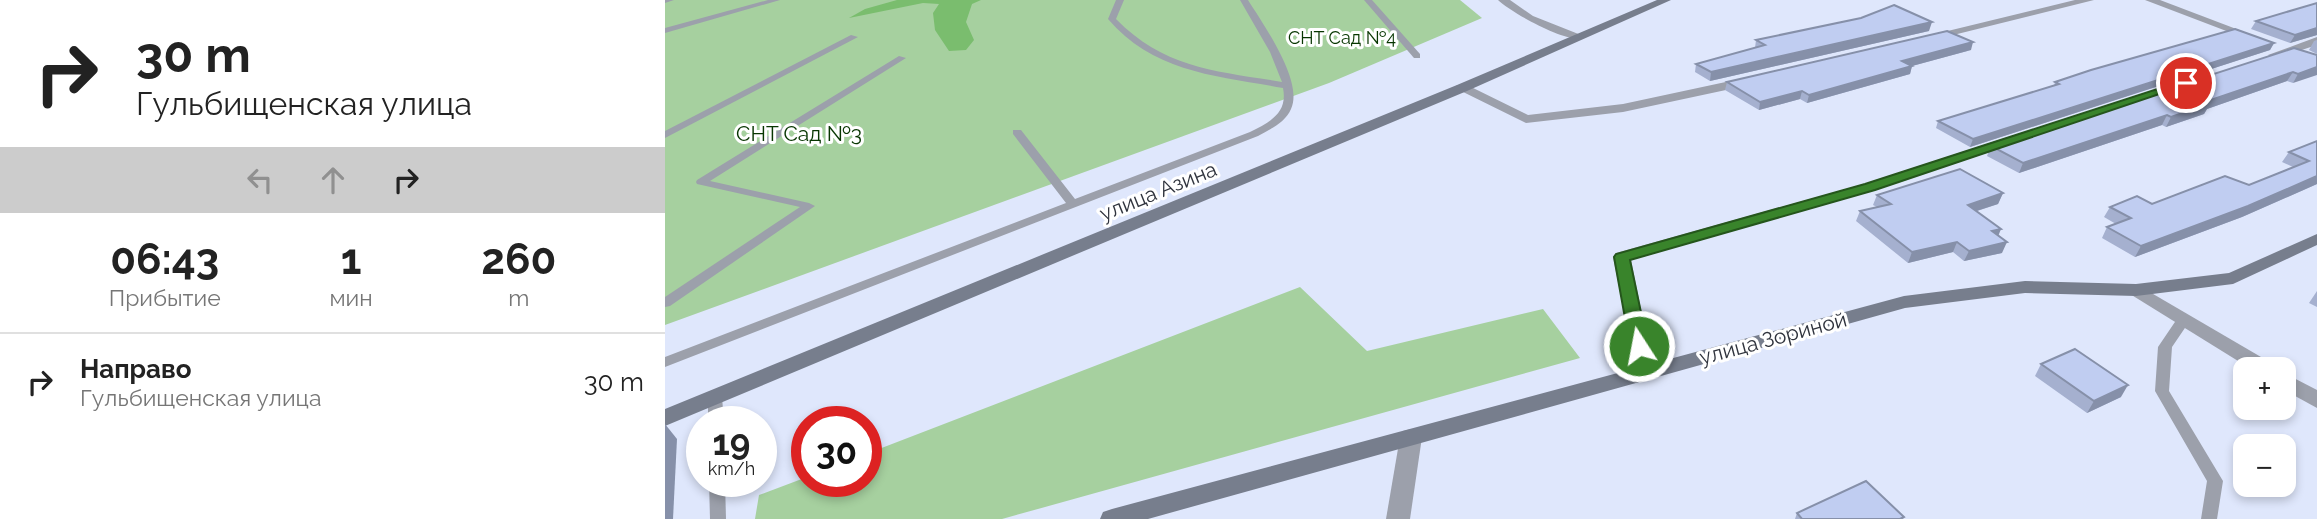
<!DOCTYPE html>
<html lang="ru">
<head>
<meta charset="utf-8">
<style>
	:root { --surface:#fff; --page:#f2f2f2; --text:#222; --muted:#767676; --line:#e0e0e0 }
	body { margin:0; font-family:Raleway,sans-serif; background:var(--page); color:var(--text); height:100vh; display:flex; flex-direction:column; font-size:26px; white-space:nowrap }
	* { box-sizing:border-box; margin:0 }
	p { font-size:23px; color:var(--muted) }
	.icon { flex:none; width:38px; height:38px; fill:none; stroke:currentColor; stroke-width:2; stroke-linecap:round; stroke-linejoin:round }
	.map { position:relative; flex:1; overflow:hidden }
	.panel { display:flex; flex-direction:column; background:var(--surface); width:665px }
	.panel>* { flex:none }
	.hud { background:#fff; color:var(--text); overflow:hidden }
	.tools { position:absolute; left:1568px; top:357px; display:grid; gap:14px }
	.tools a { display:grid; place-items:center; width:63px; height:63px; border-radius:14px; background:var(--surface); box-shadow:0 4px 10px #0003; font-size:35px }
	.speed { position:absolute; left:21px; top:406px; display:flex; gap:14px; font-size:35px; font-weight:700; text-align:center }
	.speed>* { display:grid; place-content:center; width:91px; height:91px; border-radius:50%; background:var(--surface); box-shadow:0 4px 10px #0003; line-height:1 }
	.speed small { font-size:18px; font-weight:400 }
	.speed .limit { border:10px solid #d22; background:#fff; color:#111 }
	.pin { position:absolute; display:grid; place-items:center; width:60px; height:60px; color:#fff; margin:-30px; border:4px solid #fff; border-radius:50%; box-shadow:0 2px 7px #0007 }
	.me { position:absolute; width:77px; margin:-38px; rotate:349deg; stroke-linejoin:round; filter:drop-shadow(0 0 5px #0008) }
	.turn { display:flex; align-items:center; gap:24px; height:147px; padding:0 21px; font-size:32px }
	.turn .icon { width:91px; height:91px; stroke-width:2.5 }
	.turn b { display:block; font-size:49px; line-height:60px }
	.lanes { display:flex; align-items:center; height:66px; padding:0 21px; background:#0003; justify-content:center; gap:35px; direction:ltr }
	.lanes .off { opacity:.35 }
	.eta { display:flex; justify-content:space-evenly; align-items:center; height:119px; text-align:center }
	.eta b { font-size:42px; font-weight:700; line-height:49px }
	ul { padding:0; list-style:none }
	li { display:flex; align-items:center; gap:21px; height:98px; padding:0 21px; border-top:2px solid var(--line) }
	li div { flex:1 }
	li b { display:block; font-size:26px }
	li em { font-style:normal }
	main { display:flex; flex:1; min-height:0 }
	.map>svg:first-child { display:block }
	.green { fill:#a6d09f }
	.water { fill:#7abd6e }
	.lines { fill:none; stroke-linecap:round; stroke-linejoin:round }
	.service { fill:#9ca0ab; fill-rule:evenodd }
	.minor { fill:#9ca0ab; fill-rule:evenodd }
	.secondary { fill:#777e8d; fill-rule:evenodd }
	.wall { fill:#a5b0cf }
	.shaded-wall { fill:#8690a9 }
	.building { fill:#c0cdf1; stroke:#8690a9; stroke-width:2 }
	.route { fill:#39842b; stroke:#25561c; stroke-width:2 }
	.labels { text-anchor:middle; dominant-baseline:central; stroke-width:6; stroke-linejoin:round; paint-order:stroke }
	.far-park-label { font-size:18px; fill:#073600; stroke:#fff }
	.park-label { font-size:21px; fill:#073600; stroke:#fff }
	.street-label { font-size:21px; fill:#2f333d; stroke:#fff }
</style>
</head>
<body>
<main>
<section class="panel">
<div class="hud">
<div class="turn"><svg class="icon" aria-label="right" viewBox="0 0 24 24"><path d="M7 20v-9h11M14 6l5 5-5 5"/></svg><div><b>30 m</b>Гульбищенская улица</div></div>
<div class="lanes"><svg class="icon off" aria-label="left" viewBox="0 0 24 24"><path d="M17 20v-9H6M10 6l-5 5 5 5"/></svg><svg class="icon off" aria-label="ahead" viewBox="0 0 24 24"><path d="M12 20V5M6 11l6-6 6 6"/></svg><svg class="icon" aria-label="right" viewBox="0 0 24 24"><path d="M7 20v-9h11M14 6l5 5-5 5"/></svg></div>
</div>
<div class="eta">
<div><b>06:43</b><p>Прибытие</p></div>
<div><b>1</b><p>мин</p></div>
<div><b>260</b><p>m</p></div>
</div>
<ul>
<li><svg class="icon" aria-label="right" viewBox="0 0 24 24"><path d="M7 20v-9h11M14 6l5 5-5 5"/></svg><div><b>Направо</b><p>Гульбищенская улица</p></div><em>30 m</em></li>
</ul>
</section>
<div class="map">
<svg width="1652" height="519" viewBox="0 0 1652 519">
	<rect width="100%" height="100%" fill="#dfe7fc"/>
	<!-- green -->
	<g class="green">
		<path d="M0,0H795L817,18L664,83L0,325Z"/>
		<path d="M635,287L702,351L878,309L915,358L337,519H90L94,495L142,477V481H201V454Z"/>
	</g>
	<!-- water -->
	<path class="water" d="M232,0H316L307,4L301,22L309,40L301,50L284,51L270,30L268,13L274,4L258,3L184,18L200,9Z"/>
	<g class="lines">
		<!-- service -->
		<g class="service">
			<path d="M0,0H9L0,3Z"/>
			<path d="M103,0H115L0,33V28Z"/>
			<path d="M451,0H459L451,19C500,69 552,71 617,82L605,52L575,0H583C598,24 639,81 626,109C620,123 605,129 593,136L0,367V357L401,203L348,134V130H356L410,199L585,132C605,122 623,113 618,88C553,76 489,73 443,19Z"/>
			<path d="M699,0H707L755,54V58H749Z"/>
			<path d="M186,35L193,37L0,138V131Z"/>
			<path d="M234,56L241,58L45,181L144,203L150,206L5,306L0,307V297L135,207L32,184L31,182L32,180Z"/>
			<path d="M1519,315L1526,319L1507,347L1504,391L1558,481L1552,519H1536L1542,481L1490,391L1493,347L1514,316Z"/>
			<path d="M50,392L55,393L57,397L59,422H43V397L45,393Z"/>
			<path d="M44,481H60L61,519H45Z"/>
		</g>
		<!-- minor -->
		<g class="minor">
			<path d="M833,0H845L868,16L921,37C907,47 845,12 833,0Z"/>
			<path d="M1410,0H1429L1264,41L1258,37Z"/>
			<path d="M1480,0H1495L1595,38L1585,40Z"/>
			<path d="M1652,37V45L1609,59L1603,55Z"/>
			<path d="M1084,77L1090,81L1089,84L958,112L861,123L790,88L792,85H802L863,115L958,104Z"/>
			<path d="M1346,136L1351,137V143L1211,190L966,260L989,373L986,378H972L948,257L951,253L1199,184Z"/>
			<path d="M1471,284L1608,364L1611,369H1586L1465,294L1462,290L1465,286Z"/>
			<path d="M1619,373L1652,390V408L1619,390Z"/>
			<path d="M746,429L754,431L757,437L745,519H721L735,437L738,431Z"/>
		</g>
		<!-- secondary -->
		<g class="secondary">
			<path d="M992,0H1006L802,91L0,426V409L792,85Z"/>
			<path d="M1652,234V245L1568,284L1471,296L1360,293L1240,308L483,519H435L438,512L447,509L1239,296L1360,281L1471,284L1564,273Z"/>
		</g>
	</g>
	<!-- wall -->
	<g class="wall">
		<path d="M1652,3V35L1625,43L1586,29L1591,21Z"/>
		<path d="M1264,31L1045,81L1030,72L1031,64L1090,48L1091,40Z"/>
		<path d="M1652,40V54L1644,50L1649,41Z"/>
		<path d="M1609,43L1605,50L1305,147L1271,128L1273,121L1389,86L1390,82Z"/>
		<path d="M1306,50L1247,66L1245,74L1142,103L1135,99L1094,110L1060,90L1062,82Z"/>
		<path d="M1652,55L1628,83L1622,81L1542,109L1539,114L1501,127L1497,125L1354,173L1322,156L1326,146Z"/>
		<path d="M1652,141V184L1577,217L1470,257L1437,238L1442,227L1451,224L1439,217L1445,207L1487,204L1584,185L1628,167L1617,162L1624,152Z"/>
		<path d="M1338,193L1333,204L1312,211L1333,236L1337,253L1299,261L1288,252L1243,263L1191,221L1195,211L1212,207L1208,205L1212,195Z"/>
		<path d="M1652,291V307L1644,303Z"/>
		<path d="M1376,364L1456,397L1422,413L1370,376Z"/>
		<path d="M1132,513L1239,517L1238,519H1130Z"/>
	</g>
	<!-- shaded-wall -->
	<g class="shaded-wall">
		<path d="M1267,22L1264,31L1045,81L1046,72Z"/>
		<path d="M1652,28V35L1625,43L1630,35Z"/>
		<path d="M1308,42L1306,50L1247,66L1245,74L1142,103L1144,95L1237,61Z"/>
		<path d="M1609,43L1605,50L1305,147L1308,139Z"/>
		<path d="M1652,67V75L1628,83L1633,74Z"/>
		<path d="M1628,72L1622,81L1542,109L1539,114L1501,127L1506,117L1540,102Z"/>
		<path d="M1137,91L1135,99L1094,110L1095,102Z"/>
		<path d="M1502,115L1497,125L1354,173L1358,163Z"/>
		<path d="M1652,176V184L1577,217L1470,257L1476,246Z"/>
		<path d="M1338,193L1333,204L1299,215L1303,205Z"/>
		<path d="M1336,229L1332,239L1327,231Z"/>
		<path d="M1292,242L1288,252L1243,263L1247,252Z"/>
		<path d="M1342,242L1337,253L1299,261L1304,251Z"/>
		<path d="M1463,385L1456,397L1422,413L1429,401Z"/>
		<path d="M0,424L12,439L8,519H0Z"/>
	</g>
	<!-- building -->
	<g class="building">
		<path d="M1652,3V28L1630,35L1591,21Z"/>
		<path d="M1229,5L1267,22L1046,72L1031,64L1100,45L1091,40L1196,18Z"/>
		<path d="M1570,29L1609,43L1308,139L1273,121L1394,84L1390,82L1426,70Z"/>
		<path d="M1282,31L1308,42L1237,61L1247,66L1144,95L1137,91L1095,102L1062,82Z"/>
		<path d="M1629,48L1652,55V67L1633,74L1628,72L1540,102L1544,104L1506,117L1502,115L1358,163L1326,146Z"/>
		<path d="M1652,141V176L1583,206L1476,246L1442,227L1466,218L1445,207L1472,196L1487,204L1560,176L1584,185L1644,161L1624,152Z"/>
		<path d="M1295,169L1338,193L1303,205L1336,229L1327,231L1342,242L1304,251L1292,242L1247,252L1195,211L1226,204L1212,195Z"/>
		<path d="M1410,349L1463,385L1429,401L1376,364Z"/>
		<path d="M1201,481L1239,517L1235,519H1137L1132,513Z"/>
	</g>
	<!-- route -->
	<path class="route" d="M1517,81L1527,83L1210,190L965,260L983,346L974,352L965,346L949,257L951,254L1200,184Z"/>
	<g class="labels">
		<!-- far-park labels -->
		<g class="far-park-label">
			<text x="677" y="37">СНТ Сад №4</text>
		</g>
		<!-- park labels -->
		<g class="park-label">
			<text x="134" y="133">СНТ Сад №3</text>
		</g>
		<!-- street labels -->
		<g class="street-label">
			<text transform="translate(493 191) rotate(-22)">улица Азина</text>
			<text transform="translate(1108 338) rotate(-15)">улица Зориной</text>
		</g>
	</g>
</svg>
<div class="tools">
<a>+</a>
<a>−</a>
</div>
<div class="speed"><div>19<small>km/h</small></div><div class="limit">30</div></div>
<div class="pin" style="left:1521px;top:83px;background:#d93025"><svg class="icon" aria-label="arrive" viewBox="0 0 24 24"><path d="M6 21V4h12l-3 4 3 4H6"/></svg></div>
<svg class="me" style="left:974px;top:346px" viewBox="-20 -20 40 40"><circle r="17" fill="#39842b" stroke="#fff" stroke-width="3"/><path d="M0-11L8 9 0 5-8 9z" fill="#fff"/></svg>
</div>
</main>
</body>
</html>
